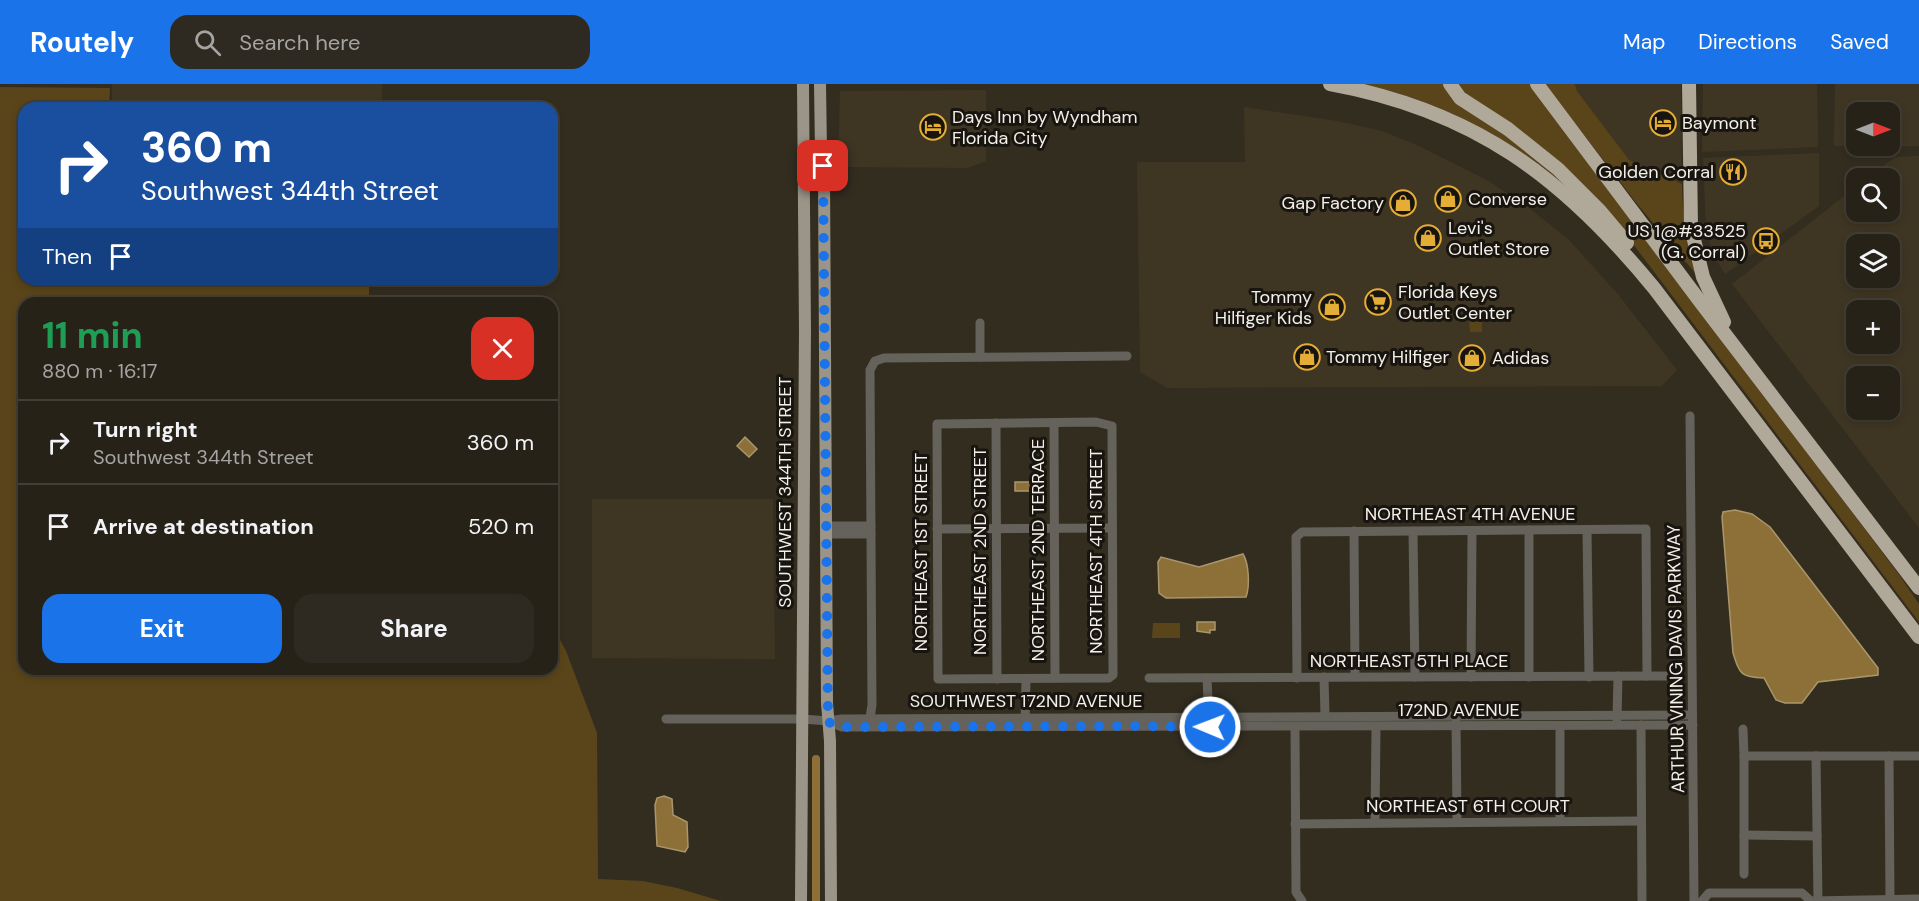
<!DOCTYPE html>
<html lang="en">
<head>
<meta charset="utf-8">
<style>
	:root { --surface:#262218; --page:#2e2a21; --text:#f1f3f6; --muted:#a4a4a2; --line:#423f37; --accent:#1a73e8 }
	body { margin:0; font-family:"DM Sans",sans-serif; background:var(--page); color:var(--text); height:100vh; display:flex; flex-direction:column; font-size:22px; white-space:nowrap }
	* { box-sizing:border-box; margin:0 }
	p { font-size:20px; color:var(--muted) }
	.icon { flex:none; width:33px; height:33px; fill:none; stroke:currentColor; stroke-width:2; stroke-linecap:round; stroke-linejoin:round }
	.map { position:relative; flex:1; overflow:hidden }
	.side { position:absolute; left:18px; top:213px; width:540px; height:378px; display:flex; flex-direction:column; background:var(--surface); border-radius:18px; box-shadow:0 3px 9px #0003,0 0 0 2px var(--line) }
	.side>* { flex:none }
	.guide { position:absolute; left:18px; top:18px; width:540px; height:183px; border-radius:18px; box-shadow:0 3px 9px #0003,0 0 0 2px var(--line); background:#1a4fa0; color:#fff; overflow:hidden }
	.needle { width:39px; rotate:90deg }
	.tools { position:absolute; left:1846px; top:18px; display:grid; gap:12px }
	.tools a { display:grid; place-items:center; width:54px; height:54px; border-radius:12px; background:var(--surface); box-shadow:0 3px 9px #0003,0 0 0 2px var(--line); font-size:30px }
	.pin { position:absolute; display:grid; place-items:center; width:51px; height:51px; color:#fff; margin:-26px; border-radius:12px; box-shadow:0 3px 9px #0006 }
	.me { position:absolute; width:66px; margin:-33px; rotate:271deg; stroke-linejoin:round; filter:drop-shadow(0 0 4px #0008) }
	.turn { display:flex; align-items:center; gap:21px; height:126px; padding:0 24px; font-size:27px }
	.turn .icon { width:78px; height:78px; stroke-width:2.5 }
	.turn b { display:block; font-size:42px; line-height:51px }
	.then { display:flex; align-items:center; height:57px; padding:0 24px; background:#0003; gap:12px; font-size:22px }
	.round { display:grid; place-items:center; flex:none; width:63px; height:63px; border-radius:18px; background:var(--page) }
	.head { display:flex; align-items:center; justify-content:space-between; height:102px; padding:0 24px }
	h1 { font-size:36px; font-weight:700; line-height:45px; color:#1e9e55 }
	.primary-button { display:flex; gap:12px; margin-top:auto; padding:12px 24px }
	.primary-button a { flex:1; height:69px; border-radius:18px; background:var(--accent); color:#fff; font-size:24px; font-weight:700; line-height:69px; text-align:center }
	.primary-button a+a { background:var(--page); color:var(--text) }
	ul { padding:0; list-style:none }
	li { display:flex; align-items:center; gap:18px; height:84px; padding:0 24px; border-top:2px solid var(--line) }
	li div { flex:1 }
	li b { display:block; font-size:22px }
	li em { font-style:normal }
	header { display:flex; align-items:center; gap:36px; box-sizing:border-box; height:84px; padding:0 30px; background:var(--accent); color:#fff }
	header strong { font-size:28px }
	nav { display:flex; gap:33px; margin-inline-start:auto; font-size:21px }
	.search { width:420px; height:54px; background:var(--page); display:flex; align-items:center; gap:15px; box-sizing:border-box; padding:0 21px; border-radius:18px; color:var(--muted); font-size:22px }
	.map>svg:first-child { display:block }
	.built { fill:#3f3523; fill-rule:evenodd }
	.green { fill:#5a451a }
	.water { fill:#8c7038; stroke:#ab966c; stroke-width:1.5 }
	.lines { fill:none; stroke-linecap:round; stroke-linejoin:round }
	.canal { stroke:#8c7038; stroke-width:8 }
	.minor { stroke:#65615b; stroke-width:9 }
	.major { stroke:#9b9488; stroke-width:12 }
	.highway { stroke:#b0a899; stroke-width:14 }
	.route { stroke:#1a73e8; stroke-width:10; stroke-dasharray:0 18 }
	.labels { text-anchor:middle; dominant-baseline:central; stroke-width:6; stroke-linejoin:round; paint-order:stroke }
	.poi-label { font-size:18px; fill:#f4efe7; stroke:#181510; text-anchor:start }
	.street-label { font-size:18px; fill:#f4efe7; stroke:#181510 }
</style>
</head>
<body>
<header>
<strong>Routely</strong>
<div class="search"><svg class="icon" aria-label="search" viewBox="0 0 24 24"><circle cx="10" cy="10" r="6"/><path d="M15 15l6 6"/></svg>Search here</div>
<nav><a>Map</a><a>Directions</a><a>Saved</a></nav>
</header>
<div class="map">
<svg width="1919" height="817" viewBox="0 0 1919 817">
	<rect width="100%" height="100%" fill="#332d20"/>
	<!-- built -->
	<g class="built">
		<rect x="112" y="0" width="270" height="24"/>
		<path d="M1575,0H1681L1682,100L1629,77L1577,7Z"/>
		<path d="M1703,0H1817L1818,63L1702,68Z"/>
		<path d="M1835,0H1919V62H1834ZM1890,28V62H1857V28Z"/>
		<path d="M986,6V77L968,84L838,83L840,7Z"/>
		<path d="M1244,23L1337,37L1382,47L1419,62L1487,96L1528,123L1569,156L1617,209L1677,286L1662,302L1167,304L1140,288L1137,78H1245Z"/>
		<path d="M1819,69V122L1725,190L1713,171L1706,143L1703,74Z"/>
		<path d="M1919,72V444L1732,200L1857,102V128H1890V94H1867L1895,73ZM1857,160H1890V194H1857ZM1857,226H1890V260H1857ZM1857,292H1890V326H1857Z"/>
		<path d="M267,195H382V196L267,197Z"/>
		<path d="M592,415H773L775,575L592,574Z"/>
	</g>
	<!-- green -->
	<g class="green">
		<path d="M1361,0H1445L1530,67L1585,119C1570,106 1555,92 1540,81C1488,42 1424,13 1361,0Z"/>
		<path d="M1454,0H1530L1900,492L1919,520V538L1630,156L1612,135L1462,12Z"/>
		<path d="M1545,0H1575L1577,7L1629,76L1682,100C1682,134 1689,163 1700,195L1638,121Z"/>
		<path d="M0,3L110,4L109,24H24V195H156L157,199L369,202V219H24V585H552V541L566,567L597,649L598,795L643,797L677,804L721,817H0Z"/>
		<path d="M1469,236H1482V248H1470Z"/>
		<path d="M1153,539H1180V554H1152Z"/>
	</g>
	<!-- water -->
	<g class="water">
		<path d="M745,353L757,365L749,373L737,362Z"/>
		<rect x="1015" y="398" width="18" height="9"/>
		<path d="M1735,426L1752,430L1770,443L1878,584V591L1818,598L1802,619H1785L1776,616L1764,594C1741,593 1740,591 1733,569L1722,433L1723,428Z"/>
		<path d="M1243,470C1249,480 1250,502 1246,513L1166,514L1159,509L1158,478L1161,473L1199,483Z"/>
		<path d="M1197,538H1215V546H1210V549L1197,547Z"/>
		<path d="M664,712L672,715L673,731L687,738L688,763L685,768L657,762L655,721L657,714Z"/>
	</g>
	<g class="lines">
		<!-- canal -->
		<path class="canal" d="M816,675V817"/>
		<!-- minor -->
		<g class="minor">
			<path d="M980,239V273"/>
			<path d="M1690,332L1694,817"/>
			<path d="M1096,338L1112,342L1113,591L1109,594L938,595L937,340Z"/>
			<path d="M996,339L997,595"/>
			<path d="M1054,339L1055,594"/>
			<path d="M826,442H871"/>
			<path d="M937,445L1112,444"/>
			<path d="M1529,446V593"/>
			<path d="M1587,446L1589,593"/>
			<path d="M1354,447L1355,592"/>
			<path d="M1413,447L1415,593"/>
			<path d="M826,450H871"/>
			<path d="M1324,593L1325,632"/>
			<path d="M1471,593L1472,447"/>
			<path d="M1149,594L1669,592"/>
			<path d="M1207,594L1209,638"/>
			<path d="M1297,594L1296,453L1302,448L1646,445L1647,592"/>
			<path d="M870,634L872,621L870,286L875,277L884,274L1127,272"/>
			<path d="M666,635H803L828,637L842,643L1693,641"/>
			<path d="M1617,635L1618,592"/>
			<path d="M828,637L842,635L1692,631"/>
			<path d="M1456,637L1457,737"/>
			<path d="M1025,640L1026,595"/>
			<path d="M1641,641L1642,817"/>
			<path d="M1560,642V737"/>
			<path d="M1295,643L1296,808L1302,817"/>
			<path d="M1743,645L1744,672"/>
			<path d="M1889,672L1890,817"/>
			<path d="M1375,739L1376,643"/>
			<path d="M1295,740L1641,737"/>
			<path d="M1744,751L1817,752"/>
			<path d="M1744,790V672H1816"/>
			<path d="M1702,817L1709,809H1802L1811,817L1919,815"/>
			<path d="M1818,817L1816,672H1919"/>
		</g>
		<!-- major -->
		<g class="major">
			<path d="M820,0L821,67L824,91L827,619L830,657L831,817"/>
			<path d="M801,817L805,246L803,0"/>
		</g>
		<!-- highway -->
		<g class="highway">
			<path d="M1330,0C1474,26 1563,93 1654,204L1919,553"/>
			<path d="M1450,0L1460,14L1508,45L1558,85L1600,127L1627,159"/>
			<path d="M1537,0L1702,220L1919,504"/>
			<path d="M1689,0L1691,143L1703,193L1724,238"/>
		</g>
	</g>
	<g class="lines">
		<!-- route -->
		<path class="route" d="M823,82L828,638L842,643L1131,642L1210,643"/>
	</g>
	<!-- icons -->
	<defs>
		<g id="hotel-ring" transform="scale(1.35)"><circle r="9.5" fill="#181510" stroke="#e4ad35" stroke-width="1.5"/><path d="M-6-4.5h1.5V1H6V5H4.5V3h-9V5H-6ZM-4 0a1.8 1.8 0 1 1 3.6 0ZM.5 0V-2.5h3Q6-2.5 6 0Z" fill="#e4ad35"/></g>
		<g id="restaurant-ring" transform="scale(1.35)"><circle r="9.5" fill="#181510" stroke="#e4ad35" stroke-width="1.5"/><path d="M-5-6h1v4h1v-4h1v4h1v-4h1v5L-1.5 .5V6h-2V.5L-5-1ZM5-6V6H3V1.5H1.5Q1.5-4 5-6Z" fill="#e4ad35"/></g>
		<g id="shop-ring" transform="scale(1.35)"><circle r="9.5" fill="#181510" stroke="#e4ad35" stroke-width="1.5"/><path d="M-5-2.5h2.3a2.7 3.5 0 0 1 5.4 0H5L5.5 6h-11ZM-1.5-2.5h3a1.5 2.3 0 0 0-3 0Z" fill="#e4ad35"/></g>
		<g id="bus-ring" transform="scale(1.35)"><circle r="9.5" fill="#181510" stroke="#e4ad35" stroke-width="1.5"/><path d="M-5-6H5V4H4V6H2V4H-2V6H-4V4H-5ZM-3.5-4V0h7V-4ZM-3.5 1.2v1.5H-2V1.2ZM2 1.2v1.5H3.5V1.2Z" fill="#e4ad35"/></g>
		<g id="supermarket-ring" transform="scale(1.35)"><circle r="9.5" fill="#181510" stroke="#e4ad35" stroke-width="1.5"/><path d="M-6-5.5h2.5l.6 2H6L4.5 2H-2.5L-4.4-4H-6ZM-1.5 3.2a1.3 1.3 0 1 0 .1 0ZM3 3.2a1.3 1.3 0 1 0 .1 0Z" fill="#e4ad35"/></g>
	</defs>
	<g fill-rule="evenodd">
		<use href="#hotel-ring" x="1663" y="39"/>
		<use href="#hotel-ring" x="933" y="43"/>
		<use href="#restaurant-ring" x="1733" y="88"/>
		<use href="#shop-ring" x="1448" y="115"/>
		<use href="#shop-ring" x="1403" y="119"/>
		<use href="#shop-ring" x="1428" y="154"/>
		<use href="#bus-ring" x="1766" y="157"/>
		<use href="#supermarket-ring" x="1378" y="218"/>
		<use href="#shop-ring" x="1332" y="223"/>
		<use href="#shop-ring" x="1307" y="273"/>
		<use href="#shop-ring" x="1472" y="274"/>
	</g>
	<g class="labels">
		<!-- poi labels -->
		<g class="poi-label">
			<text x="952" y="33">Days Inn by Wyndham<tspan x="952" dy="21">Florida City</tspan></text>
			<text x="1682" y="39">Baymont</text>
			<text x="1714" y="88" text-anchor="end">Golden Corral</text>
			<text x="1468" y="115">Converse</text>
			<text x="1384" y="119" text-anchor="end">Gap Factory</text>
			<text x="1448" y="144">Levi's<tspan x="1448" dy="21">Outlet Store</tspan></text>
			<text x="1746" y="147" text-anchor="end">US 1@#33525<tspan x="1746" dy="21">(G. Corral)</tspan></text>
			<text x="1398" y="208">Florida Keys<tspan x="1398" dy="21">Outlet Center</tspan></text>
			<text x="1312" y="213" text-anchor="end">Tommy<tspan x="1312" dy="21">Hilfiger Kids</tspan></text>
			<text x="1326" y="273">Tommy Hilfiger</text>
			<text x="1492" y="274">Adidas</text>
		</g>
		<!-- street labels -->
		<g class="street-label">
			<text transform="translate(785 408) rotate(-90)">SOUTHWEST 344TH STREET</text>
			<text x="1470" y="430">NORTHEAST 4TH AVENUE</text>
			<text transform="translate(1038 466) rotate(-90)">NORTHEAST 2ND TERRACE</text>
			<text transform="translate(980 467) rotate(-90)">NORTHEAST 2ND STREET</text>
			<text transform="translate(1096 467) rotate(-90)">NORTHEAST 4TH STREET</text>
			<text transform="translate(921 468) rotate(-90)">NORTHEAST 1ST STREET</text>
			<text transform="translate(1676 575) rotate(-91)">ARTHUR VINING DAVIS PARKWAY</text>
			<text x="1409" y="577">NORTHEAST 5TH PLACE</text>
			<text x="1026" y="617">SOUTHWEST 172ND AVENUE</text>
			<text x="1459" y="626">172ND AVENUE</text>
			<text x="1468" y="722">NORTHEAST 6TH COURT</text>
		</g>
	</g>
</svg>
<div class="tools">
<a><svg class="needle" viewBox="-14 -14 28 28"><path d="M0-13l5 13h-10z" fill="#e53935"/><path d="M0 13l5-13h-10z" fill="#a4a4a2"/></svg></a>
<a><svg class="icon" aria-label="search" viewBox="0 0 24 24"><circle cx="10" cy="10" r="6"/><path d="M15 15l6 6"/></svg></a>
<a><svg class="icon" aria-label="layers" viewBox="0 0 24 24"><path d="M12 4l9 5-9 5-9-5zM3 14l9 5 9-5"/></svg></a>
<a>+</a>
<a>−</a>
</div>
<div class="pin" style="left:823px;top:82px;background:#d93025"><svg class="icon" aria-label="arrive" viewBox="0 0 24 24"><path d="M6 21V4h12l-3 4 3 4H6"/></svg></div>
<svg class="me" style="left:1210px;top:643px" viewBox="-20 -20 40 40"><circle r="17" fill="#1a73e8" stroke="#fff" stroke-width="3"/><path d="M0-11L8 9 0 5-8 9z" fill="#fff"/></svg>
<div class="guide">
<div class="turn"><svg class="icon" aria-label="right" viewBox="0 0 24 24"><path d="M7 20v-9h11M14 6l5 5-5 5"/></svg><div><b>360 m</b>Southwest 344th Street</div></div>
<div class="then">Then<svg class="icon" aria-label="arrive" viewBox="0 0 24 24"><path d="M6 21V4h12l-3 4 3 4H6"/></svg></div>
</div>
<section class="side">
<div class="head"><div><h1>11 min</h1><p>880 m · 16:17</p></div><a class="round" style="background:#d93025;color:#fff"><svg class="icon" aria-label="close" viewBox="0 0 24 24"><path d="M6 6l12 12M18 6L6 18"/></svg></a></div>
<ul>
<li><svg class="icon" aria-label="right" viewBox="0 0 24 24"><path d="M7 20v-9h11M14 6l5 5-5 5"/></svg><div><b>Turn right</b><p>Southwest 344th Street</p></div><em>360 m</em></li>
<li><svg class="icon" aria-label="arrive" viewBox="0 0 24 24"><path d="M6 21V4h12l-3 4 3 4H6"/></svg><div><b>Arrive at destination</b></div><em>520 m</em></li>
</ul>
<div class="primary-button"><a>Exit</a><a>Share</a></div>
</section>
</div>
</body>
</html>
